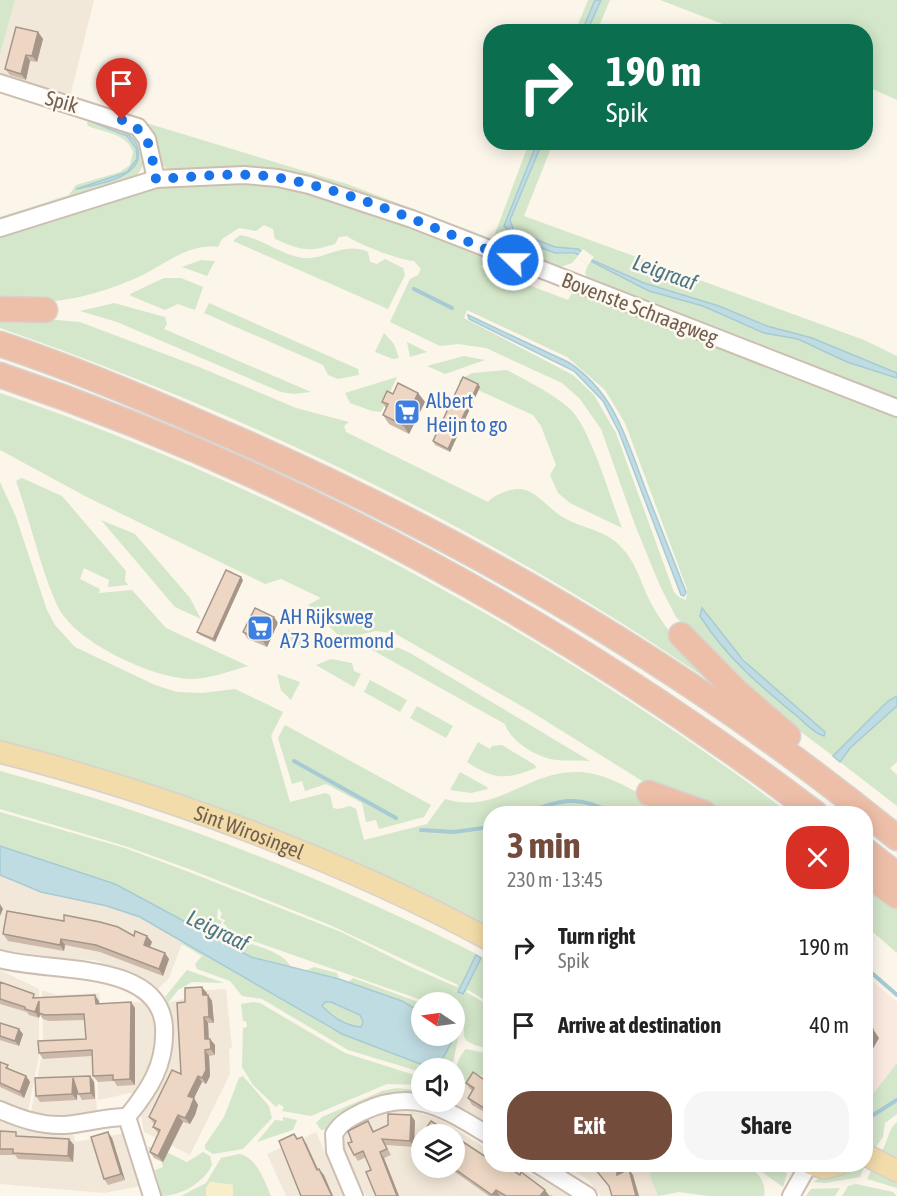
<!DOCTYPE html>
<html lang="en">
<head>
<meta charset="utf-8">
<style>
	:root { --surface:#fff; --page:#f6f6f6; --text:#222; --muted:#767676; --accent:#744c3c }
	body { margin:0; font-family:"Asap Condensed",sans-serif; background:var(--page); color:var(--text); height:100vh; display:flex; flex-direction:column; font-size:22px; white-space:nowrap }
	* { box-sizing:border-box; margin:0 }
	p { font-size:20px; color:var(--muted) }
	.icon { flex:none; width:33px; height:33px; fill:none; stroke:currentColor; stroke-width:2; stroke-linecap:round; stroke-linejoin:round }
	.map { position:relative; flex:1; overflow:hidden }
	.panel { position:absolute; left:483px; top:806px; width:390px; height:366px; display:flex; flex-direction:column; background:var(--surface); border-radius:24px; box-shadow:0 3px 15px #0003 }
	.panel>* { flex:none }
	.top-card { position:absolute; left:483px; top:24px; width:390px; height:126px; border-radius:24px; box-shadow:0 3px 15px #0003; background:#0b6e4f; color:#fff; overflow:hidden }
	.needle { width:39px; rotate:283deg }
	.fabs { position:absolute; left:411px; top:992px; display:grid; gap:12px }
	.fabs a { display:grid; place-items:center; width:54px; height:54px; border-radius:50%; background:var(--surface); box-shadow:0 3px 15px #0003; font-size:30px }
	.pin { position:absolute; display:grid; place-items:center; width:51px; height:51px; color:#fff; margin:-62px -26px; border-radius:50% 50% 50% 0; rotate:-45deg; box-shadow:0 0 6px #0007 }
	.pin .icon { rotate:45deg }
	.me { position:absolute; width:66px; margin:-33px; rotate:292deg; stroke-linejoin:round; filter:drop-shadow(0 0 4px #0008) }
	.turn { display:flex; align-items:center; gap:21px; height:126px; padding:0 24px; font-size:27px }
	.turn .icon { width:78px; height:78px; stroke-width:2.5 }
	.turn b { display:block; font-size:42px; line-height:51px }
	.round { display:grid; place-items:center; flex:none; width:63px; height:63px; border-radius:24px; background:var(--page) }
	.overview { display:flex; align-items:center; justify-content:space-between; height:102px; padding:0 24px }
	h1 { font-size:36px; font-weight:700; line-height:45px; color:var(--accent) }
	.primary-button { display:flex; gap:12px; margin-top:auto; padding:12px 24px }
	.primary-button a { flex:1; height:69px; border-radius:24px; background:var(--accent); color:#fff; font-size:24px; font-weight:700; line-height:69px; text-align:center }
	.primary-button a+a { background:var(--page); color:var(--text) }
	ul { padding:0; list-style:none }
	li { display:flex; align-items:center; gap:18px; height:78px; padding:0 24px }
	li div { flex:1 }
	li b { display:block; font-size:22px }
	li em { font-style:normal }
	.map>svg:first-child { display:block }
	.residential { fill:#f2e8d9; fill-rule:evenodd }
	.commercial { fill:#fae9df }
	.green { fill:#d4e7ca; fill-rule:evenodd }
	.sand { fill:#f6efc9 }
	.water { fill:#c0dce3; stroke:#a7cad4; stroke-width:1.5; fill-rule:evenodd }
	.pier { fill:#fbf5ea }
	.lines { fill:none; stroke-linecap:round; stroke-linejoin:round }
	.stream { stroke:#a7cad4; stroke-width:4 }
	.minor-casing { stroke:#ccbeb1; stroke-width:20 }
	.major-casing { stroke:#d8d2ce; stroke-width:24 }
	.highway-casing { stroke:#d8d2ce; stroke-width:27 }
	.minor { stroke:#fff; stroke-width:16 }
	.major { stroke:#f2dcaa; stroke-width:21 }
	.highway { stroke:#eebfa8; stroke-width:24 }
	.wall { fill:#ccb9a9 }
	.shaded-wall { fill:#a69689 }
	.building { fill:#edd7c4; stroke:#a69689; stroke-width:1.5 }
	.route { stroke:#1a73e8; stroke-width:10; stroke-dasharray:0 18 }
	.labels { text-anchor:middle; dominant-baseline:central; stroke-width:5; stroke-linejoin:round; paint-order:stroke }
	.street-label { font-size:21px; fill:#735f50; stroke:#fdf9f0 }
	.shop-label { font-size:21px; fill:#366cbe; stroke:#fdf9f0; text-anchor:start }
	.water-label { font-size:22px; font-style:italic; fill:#4c7784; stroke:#fdf9f0 }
</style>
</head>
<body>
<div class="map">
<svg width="897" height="1196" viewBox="0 0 897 1196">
	<rect width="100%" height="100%" fill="#fbf5ea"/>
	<!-- residential -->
	<g class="residential">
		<path d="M15,0H94L69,101L0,77V55Z"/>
		<path d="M0,875L41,892L127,911L183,941L169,978L158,989L141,978L94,960L34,958L0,950Z"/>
		<path d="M0,970L39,989V1055L28,1112L0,1101Z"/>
		<path d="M226,989L232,1048L229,1049L230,1074L190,1155L144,1132L141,1114L164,1080L172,1057L174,1033L168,1003L187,998L189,991Z"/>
		<path d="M42,990L57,995L99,993L100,1003L146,1002L155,1021V1054L148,1073L135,1092L98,1100L96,1048L43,1052Z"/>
		<path d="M93,1052L97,1111L67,1116L31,1112L41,1059Z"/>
		<path d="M490,1074V1126L455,1104L464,1081L474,1076Z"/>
		<path d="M403,1109L440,1119L490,1151V1164H511L572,1196H366L344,1149V1138L351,1127L380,1113ZM422,1134H454V1167H422Z"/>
		<path d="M0,1119L35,1130L73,1132L75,1142L125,1133L141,1186L104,1193L0,1184Z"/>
		<path d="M316,1132L344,1196H286L267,1154Z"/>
		<path d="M560,1164H654L658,1169L649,1174L658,1196H601L587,1179Z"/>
	</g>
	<!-- commercial -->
	<path class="commercial" d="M866,976L897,1002V1063L866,1103Z"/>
	<!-- green -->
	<g class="green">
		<path d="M0,0H15L0,55Z"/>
		<path d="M588,0H595L582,31L575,32Z"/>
		<path d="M601,0H610L597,31L587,32Z"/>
		<path d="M660,0H897V100L866,86V32L741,31Z"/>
		<path d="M87,105L347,184L493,239L529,143H537L504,226L560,254H579L649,291L703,306L798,339L847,362L897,378V402L590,283L585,273L588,265L577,257L572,263L558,268L373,199L170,171L157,161L148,137Z"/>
		<path d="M90,119L137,132L145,162L137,176L0,222V217L69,195L76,185L120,172L130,165L133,152C127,133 104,133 88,126L87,122ZM92,123C102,126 115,127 124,132C130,136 137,144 138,150C143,177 95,185 76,189L127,172L137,159L136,148L127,136Z"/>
		<path d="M542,143H553L524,216L864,340L897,356V373L812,338L767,326L719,306L644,283L592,260L578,249L555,247L518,233L510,223L511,219Z"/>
		<path d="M215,184L284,186L334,197L487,256L481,267L568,300L575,288L897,414V696L888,701L833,756L757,699L676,617L660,586L635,525L601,429L580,399L562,383L486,348L458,344L440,346L390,322L410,279L418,275L421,269L414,261C402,261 355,243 347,236L339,237L335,244C307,253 301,250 275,239L273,229L264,225L256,231L239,228L222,239L218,247C186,243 163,267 134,279C90,298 48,306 0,302V237L166,186ZM467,310L567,357L605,390L625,423L687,589L686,600L679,597L674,592L616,433L594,395L573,375L464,318ZM705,610L717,631L761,677L780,702L738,664L700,616Z"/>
		<path d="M240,235C261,238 281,255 303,258C326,260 344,241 368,252L370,262L377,264L385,259L403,268L405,275L388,309L233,241Z"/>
		<path d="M201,260L215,261L207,276L182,267Z"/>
		<path d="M164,278H181L203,287L195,310L178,304L165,310L131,296L130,294Z"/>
		<path d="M114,303L165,317L167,324L164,329L311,392L294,394L281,392L117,322L80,311Z"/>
		<path d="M209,303L358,369L359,375L338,379L328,375L323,365L204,313Z"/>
		<path d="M0,315L80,322L199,367L296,408L349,422L344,426L346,432L488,502C493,495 511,488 521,489C535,491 547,506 558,514C576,527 599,528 616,542C638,562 639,581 652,605C671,640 703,667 730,695C506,538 258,418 0,328Z"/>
		<path d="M384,333L394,344L399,358L393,359L375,352Z"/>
		<path d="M407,342L427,352L410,357Z"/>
		<path d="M464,356L485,360L445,374L427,366Z"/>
		<path d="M507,370C529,382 552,393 570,409C590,427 611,500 622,528L570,503L558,493L550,475L556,465L541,426L533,415L458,381L472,373Z"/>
		<path d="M397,377L381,412L372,411L350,403L345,393Z"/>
		<path d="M0,393C276,486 557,638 789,813H733L701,807L647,784L530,711L396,634L376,631L346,638L339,636L308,605L321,598L281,579L265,584L85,496L0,450Z"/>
		<path d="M22,478L62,496L126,571L125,581L128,585L108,587L109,580L84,568L80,579L100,589L99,593L132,590L166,628L248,666C230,671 209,679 190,679C152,678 75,642 58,607C41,571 30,520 16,481Z"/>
		<path d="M0,482L16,517L47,610L55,625L75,647L155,685L177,692L202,693L235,689L283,712L271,736L290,802L325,793L330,795L333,808L338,809L350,806L356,809L364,840L427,824L445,799C497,815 527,771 577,772C613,772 645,800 678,813H490V928L354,863L0,743Z"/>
		<path d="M101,520L135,534L190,598L201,619L175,607Z"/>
		<path d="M288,630L300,634L303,645L281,650Z"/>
		<path d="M372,644L399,648L410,653L590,761C579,760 567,761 556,760C537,758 510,741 505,724L367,647Z"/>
		<path d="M331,659L352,663L354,671L361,674L354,687L316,665Z"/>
		<path d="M277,674L300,682L291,700L281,690Z"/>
		<path d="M370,680L407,700L400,712L364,692Z"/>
		<path d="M417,706L453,726L446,738L410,718Z"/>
		<path d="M897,706V762L890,768L897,775V806L840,762L850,748Z"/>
		<path d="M285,725L431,805L424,817L379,829L376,820L366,822L362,803L326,784L305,791L302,781L292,784L278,738Z"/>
		<path d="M478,742L490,749L492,746L502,745L535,765L536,768C505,780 495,780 467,762Z"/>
		<path d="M0,771C170,816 334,881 490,961V1003L468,990L466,992L490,1006V1049C445,1039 477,1032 455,1016L454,1002H427L225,931L227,926L223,924L225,920L220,918L222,913L218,908L217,919L222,921L220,925L224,927L223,930L208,931C226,939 284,947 291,968L251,957L231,948L115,884L0,846V812L125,848L189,872L341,932L411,967L457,987L458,985L330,925L189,869L125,846L0,809ZM477,955L481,958L463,995L453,990L458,992Z"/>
		<path d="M460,772L487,787L488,789L471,793L450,790Z"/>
		<path d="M866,883L897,908V953L866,926Z"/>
		<path d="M183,941L333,1030L428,1067L454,1038L455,1020L459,1034L452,1068H422L421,1072L348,1050L262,999L242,996L230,981L197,969L195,964L202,956L182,944Z"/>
		<path d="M314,967L337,973L339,979L305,971Z"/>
		<path d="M187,970L224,983L192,982L178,990L168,1003L165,997Z"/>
		<path d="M353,978L421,1003V1012L402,1001L348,982Z"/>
		<path d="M253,1002L260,1003L345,1053L421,1077V1085L387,1084L311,1116L282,1111L284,1107L279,1104L276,1107L253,1085L242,1067L243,1028L247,1027L246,1021H243L241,1004Z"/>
		<path d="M325,1002H331L360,1015L363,1022L361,1027L335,1019L322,1006Z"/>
		<path d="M466,1049L490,1054V1074L474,1076L464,1081L455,1104L450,1101H454C455,1085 453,1061 466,1049Z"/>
		<path d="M897,1063V1114L885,1123L883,1137L875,1148L866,1141V1103Z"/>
		<path d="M243,1076L269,1106L272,1118L243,1149L213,1154L205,1149V1145L224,1117L239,1078Z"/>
		<path d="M396,1088L417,1090L416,1096L331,1129L321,1130L316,1123L322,1117L382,1091Z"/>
		<path d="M283,1117L297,1120L293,1130L257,1142L275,1120L283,1121Z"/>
		<path d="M897,1122V1161L881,1152C888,1143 888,1128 897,1122Z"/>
		<path d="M148,1147H156L187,1162L203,1152L210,1156L212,1165C204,1182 181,1196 162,1196L155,1170L163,1167L159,1153L151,1155Z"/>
		<path d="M239,1154C257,1157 265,1182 271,1196H233V1185L211,1182L206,1188V1196H181L206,1183L221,1158Z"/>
		<path d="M654,1164C671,1164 732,1160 743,1164C757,1169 767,1183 764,1196H709L679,1192L658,1196L649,1174L658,1169Z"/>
		<path d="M751,1164H780L787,1174L783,1187Z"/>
		<path d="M854,1167L864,1168L860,1177L825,1183L814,1182L823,1174Z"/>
		<path d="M871,1171L897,1182V1188L867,1179Z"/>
		<path d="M856,1184L893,1192L897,1196H842L848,1186Z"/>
		<path d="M840,1188L835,1196H806L811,1189Z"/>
	</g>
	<!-- sand -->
	<path class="sand" d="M210,1182L233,1185V1196H206V1188Z"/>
	<!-- water -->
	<g class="water">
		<path d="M595,0H601L587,31H582Z"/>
		<path d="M92,122C102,125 114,127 124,132C131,136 137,142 138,150C144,178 95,185 76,189L127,172L137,159L136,148L127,136Z"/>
		<path d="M537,143H542L510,220L514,231L555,247L578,249L592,260L644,283L719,306L767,326L812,338L897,373V378L847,362L798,339L764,333L703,306L649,291L575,253H555L516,238L504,226Z"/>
		<path d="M468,315L568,362C616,393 627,442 647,493C660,526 673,559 686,592L684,596L681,595L619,432L603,401L574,371L469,319Z"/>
		<path d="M702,608L743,660L825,732L824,736C815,734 806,724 798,717C761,687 725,656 700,616Z"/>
		<path d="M897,696V706L850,748L840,762L833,756L888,701Z"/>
		<path d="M0,846L115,884L251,957L339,979L402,1001L421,1012L422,1035H452L454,1038L439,1065L428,1067L342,1034L140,917L107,906L41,892L0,875ZM325,1002H331L360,1015L363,1022L361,1027C344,1025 334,1018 322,1006Z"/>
		<path d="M476,955L481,958L463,994L458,992Z"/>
	</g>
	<!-- pier -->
	<path class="pier" d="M583,249L594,257L588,265L577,257Z"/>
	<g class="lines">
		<!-- stream -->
		<g class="stream">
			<path d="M414,289L452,308"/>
			<path d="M294,761L396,818"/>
			<path d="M527,813C560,799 580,795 612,813"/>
			<path d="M421,830L454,832L490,827"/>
			<path d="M866,968L897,995"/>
			<path d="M870,1117L897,1100"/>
		</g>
		<!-- minor casing -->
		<g class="minor-casing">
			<g id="minor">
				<path d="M0,83L138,127L147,139L156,179"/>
				<path d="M0,228L156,179L244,175L278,178L309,185L412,219L897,408"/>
				<path d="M0,959C46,973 160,959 164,1027C166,1064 150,1089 127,1117"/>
				<path d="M0,1110C21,1119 41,1126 65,1125C86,1123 106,1117 127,1117"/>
				<path d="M127,1117L152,1196"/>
				<path d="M537,1164L588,1196"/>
				<path d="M354,1196L335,1151L334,1134C341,1122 352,1117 364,1111C416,1087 446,1110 490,1136"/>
				<path d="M791,1196L809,1164"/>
			</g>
		</g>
		<!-- major casing -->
		<g class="major-casing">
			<g id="major">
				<path id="s1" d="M0,752C162,793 344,861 490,940"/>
				<path d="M866,1155L897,1171"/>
				<path d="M811,1164L825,1168L839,1164"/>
			</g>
		</g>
		<!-- highway casing -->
		<g class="highway-casing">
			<g id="highway">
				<path d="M0,309L45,310"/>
				<path d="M0,344C70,367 139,396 207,426C453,531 689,668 897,838"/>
				<path d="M0,375C293,474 570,627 815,813"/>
				<path d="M681,635L736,691L788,736"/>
				<path d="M649,793L704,813"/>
				<path d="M866,851L897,875"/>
				<path d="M866,873L897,896"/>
			</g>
		</g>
		<!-- minor -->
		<use href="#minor" class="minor"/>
		<!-- major -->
		<use href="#major" class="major"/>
		<!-- highway -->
		<use href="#highway" class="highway"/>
	</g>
	<!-- wall -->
	<g class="wall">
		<path d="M38,32L43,39L37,62L30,61L26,80L10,75L5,69Z"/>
		<path d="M478,384L480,387L450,452L435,445L433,441Z"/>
		<path d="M418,393L425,402L409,434L389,424L383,415L386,408L382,402L393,394Z"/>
		<path d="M243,580L215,642L200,635L197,632Z"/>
		<path d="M274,617L278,623L267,647L248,639L243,632Z"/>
		<path d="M3,934L147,936L152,942L150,947L169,959L163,976L100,952L65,945L64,951L8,941Z"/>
		<path d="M0,982L37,998L99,1001V1004L131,1002L135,1008V1085L117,1086L114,1081L98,1082L93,1076L92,1056L43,1059L39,1053L86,1039L85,1020L49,1021L43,1019L40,1015L39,1018L29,1015L27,1012L0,1004Z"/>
		<path d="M207,993V995H208L212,1001L214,1023H208L209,1039H210L215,1045V1055L209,1056L210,1076L206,1084L202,1082L194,1098L198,1105L195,1115L190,1124L183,1122L163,1162L154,1158L150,1152L158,1133L153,1127L154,1124L149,1117L181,1074L185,1002Z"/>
		<path d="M0,1023L23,1034L19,1046L0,1040Z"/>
		<path d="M0,1062L12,1070L26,1076L30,1082L24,1098L0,1087Z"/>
		<path d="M90,1076L94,1082L95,1099L82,1100L77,1091V1100L40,1102L36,1096Z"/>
		<path d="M466,1083L490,1084V1115L472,1105L468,1098L473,1091L470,1089Z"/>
		<path d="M411,1115L415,1121L414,1147L386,1145L391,1155L384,1158L399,1196H376L371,1170L366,1157L358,1161L354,1155L352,1142L368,1121L374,1131Z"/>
		<path d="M0,1131L19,1136L74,1145L73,1162L18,1159L15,1155H0Z"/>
		<path d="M422,1135V1149L416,1143Z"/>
		<path d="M112,1138L125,1180L108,1185L104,1179Z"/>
		<path d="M489,1159L545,1190L549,1195L554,1196H489L448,1167H454Z"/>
	</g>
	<!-- shaded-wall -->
	<g class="shaded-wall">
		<path d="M38,32L43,39L37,62L32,56Z"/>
		<path d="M26,55L30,61L26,80L21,74Z"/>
		<path d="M478,384L480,387L450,452L448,449Z"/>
		<path d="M418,393L425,402L409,434L403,425Z"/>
		<path d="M241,577L243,580L215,642L213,639Z"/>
		<path d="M274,617L278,623L267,647L263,641Z"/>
		<path d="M0,904L3,909L0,916Z"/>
		<path d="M147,936L152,942L148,951L144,945Z"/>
		<path d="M61,939L65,945L64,951L60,945Z"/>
		<path d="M165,953L169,959L163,976L159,969Z"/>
		<path d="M202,987L207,993V1001L203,995Z"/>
		<path d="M95,995L99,1001L100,1010L96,1004Z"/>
		<path d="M208,995L212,1001L214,1023L209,1017Z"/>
		<path d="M39,1001V1013L40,1015L39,1018L35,1012Z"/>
		<path d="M131,1002L135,1008V1085L130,1079Z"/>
		<path d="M204,1017L208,1023L209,1045L205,1039Z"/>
		<path d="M19,1029L23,1034L19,1046L15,1041Z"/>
		<path d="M873,1029L879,1038L866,1061V1041Z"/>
		<path d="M210,1039L215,1045V1055L211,1049Z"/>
		<path d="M205,1050L209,1056L210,1076L206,1084L202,1078Z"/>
		<path d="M26,1076L30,1082L24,1098L20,1092Z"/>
		<path d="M90,1076L94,1082L95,1099L91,1093Z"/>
		<path d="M198,1076L202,1082L192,1102L188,1096Z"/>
		<path d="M73,1078L78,1084L77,1100L72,1094Z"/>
		<path d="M194,1098L198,1105L195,1115L190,1124L185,1118Z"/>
		<path d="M178,1115L183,1122L163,1162L158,1156Z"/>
		<path d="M411,1115L415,1121L414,1147L410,1141Z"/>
		<path d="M108,1132L112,1138L125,1180L121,1174Z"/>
		<path d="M302,1137L306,1143L321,1176L317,1170Z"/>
		<path d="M69,1139L74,1145L73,1162L68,1156Z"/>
		<path d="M380,1152L384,1158L399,1196H397Z"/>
		<path d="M617,1164H621V1181L617,1175Z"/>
		<path d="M319,1169L324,1175L333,1196H332Z"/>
		<path d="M629,1169L633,1175L639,1196H636Z"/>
		<path d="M496,1190L500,1196L492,1195Z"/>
		<path d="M545,1190L549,1196H540Z"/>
	</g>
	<!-- building -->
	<g class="building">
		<path d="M16,27L38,32L32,56L26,55L21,74L5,69Z"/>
		<path d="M463,377L478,384L448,449L433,441Z"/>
		<path d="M398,383L418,393L403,425L383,415L388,404L382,402L387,391L393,394Z"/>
		<path d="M226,570L241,577L213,639L197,632Z"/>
		<path d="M255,608L274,617L263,641L243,632Z"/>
		<path d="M7,911L64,921V915L100,922L118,927L134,936L135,931L147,936L144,945L165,953L159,969L96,945L61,939L60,945L3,934Z"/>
		<path d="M0,982L34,994L33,998L95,995L96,1004L131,1002L130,1079L113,1080V1075L93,1076L92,1050L39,1053L38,1041L86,1039L84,1014L45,1015L39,1013V1001L35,1012L25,1009V1007L0,999Z"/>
		<path d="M202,987L203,995H208L209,1017H204L205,1039H210L211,1049L205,1050L206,1070L202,1078L198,1076L188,1096L194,1098L190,1109L185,1118L178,1115L158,1156L150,1152L160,1130L153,1127L156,1121L149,1117L172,1070L181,1074L177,1003L185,1002V988Z"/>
		<path d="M0,1023L19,1029L15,1041L0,1036Z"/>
		<path d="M866,1024L873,1029L866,1041Z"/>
		<path d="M0,1062L8,1065L6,1068L26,1076L20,1092L0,1083Z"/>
		<path d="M473,1072L490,1084V1112L468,1098L474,1088L466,1083Z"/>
		<path d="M90,1076L91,1093L78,1094L73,1078L72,1094L36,1096L35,1078Z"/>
		<path d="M388,1114L411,1115L410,1141L382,1139L387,1149L380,1152L397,1196H376L366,1172L371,1170L363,1151L354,1155L348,1143L352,1142L348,1131L368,1121L373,1132L388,1125Z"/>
		<path d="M431,1121L451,1134H422Z"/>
		<path d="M0,1131L16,1132V1136L69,1139L68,1156L13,1153V1149H0Z"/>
		<path d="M108,1132L121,1174L104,1179L91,1137Z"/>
		<path d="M294,1134L297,1139L302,1137L317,1170L319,1169L332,1196H301L279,1141Z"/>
		<path d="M422,1135V1145L416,1143Z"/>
		<path d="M454,1136L489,1159L490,1156V1164H503L520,1175L521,1172L545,1190L540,1196H506L496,1190L492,1195L452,1167H454Z"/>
		<path d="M591,1164H617V1175L629,1169L636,1196H612L609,1186Z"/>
	</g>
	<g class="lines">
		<!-- route -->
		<path class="route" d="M122,120C152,132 150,150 156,179C197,177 240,171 280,178C361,193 437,230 513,260"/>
	</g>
	<!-- icons -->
	<defs>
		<g id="supermarket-square" transform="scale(1.35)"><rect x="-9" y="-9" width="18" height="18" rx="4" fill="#3f7fe0" stroke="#fdf9f0"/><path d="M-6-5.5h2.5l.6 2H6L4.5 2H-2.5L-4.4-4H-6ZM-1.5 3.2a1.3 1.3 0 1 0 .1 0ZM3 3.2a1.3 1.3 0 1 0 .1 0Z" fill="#fff"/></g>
	</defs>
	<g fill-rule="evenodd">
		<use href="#supermarket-square" x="407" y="412"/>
		<use href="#supermarket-square" x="260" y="628"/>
	</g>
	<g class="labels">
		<!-- street labels -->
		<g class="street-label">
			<text transform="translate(62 101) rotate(16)">Spik</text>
			<text transform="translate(640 308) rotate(21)">Bovenste Schraagweg</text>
			<text stroke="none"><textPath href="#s1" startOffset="262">Sint Wirosingel</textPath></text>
		</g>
		<!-- shop labels -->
		<g class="shop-label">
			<text x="426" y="400">Albert<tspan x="426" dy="24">Heijn to go</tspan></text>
			<text x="280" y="616">AH Rijksweg<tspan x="280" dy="24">A73 Roermond</tspan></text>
		</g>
		<!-- water labels -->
		<g class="water-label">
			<text transform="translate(665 272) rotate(20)">Leigraaf</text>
			<text transform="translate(218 930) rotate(26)">Leigraaf</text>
		</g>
	</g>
</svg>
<div class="fabs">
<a><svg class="needle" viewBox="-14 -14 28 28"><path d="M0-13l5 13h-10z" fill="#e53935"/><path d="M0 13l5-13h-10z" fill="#767676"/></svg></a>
<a><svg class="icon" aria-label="sound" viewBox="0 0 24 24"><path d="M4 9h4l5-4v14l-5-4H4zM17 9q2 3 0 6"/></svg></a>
<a><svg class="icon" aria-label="layers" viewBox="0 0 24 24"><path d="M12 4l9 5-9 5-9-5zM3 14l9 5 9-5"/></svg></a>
</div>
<div class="pin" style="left:122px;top:120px;background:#d93025"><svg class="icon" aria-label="arrive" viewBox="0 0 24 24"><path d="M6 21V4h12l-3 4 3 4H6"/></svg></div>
<svg class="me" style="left:513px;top:260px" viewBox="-20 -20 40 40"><circle r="17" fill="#1a73e8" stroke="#fff" stroke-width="3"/><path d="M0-11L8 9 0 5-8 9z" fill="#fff"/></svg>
<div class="top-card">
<div class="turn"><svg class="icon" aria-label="right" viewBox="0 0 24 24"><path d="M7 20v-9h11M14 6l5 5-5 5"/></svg><div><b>190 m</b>Spik</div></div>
</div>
<section class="panel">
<div class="overview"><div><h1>3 min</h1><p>230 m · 13:45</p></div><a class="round" style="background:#d93025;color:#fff"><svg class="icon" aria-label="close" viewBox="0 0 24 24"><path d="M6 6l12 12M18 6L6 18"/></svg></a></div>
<ul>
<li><svg class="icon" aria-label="right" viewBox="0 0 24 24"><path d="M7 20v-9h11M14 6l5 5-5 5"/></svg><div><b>Turn right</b><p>Spik</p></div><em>190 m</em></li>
<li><svg class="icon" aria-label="arrive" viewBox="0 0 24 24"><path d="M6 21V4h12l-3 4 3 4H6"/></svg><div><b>Arrive at destination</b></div><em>40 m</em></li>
</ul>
<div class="primary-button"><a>Exit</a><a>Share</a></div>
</section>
</div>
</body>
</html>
